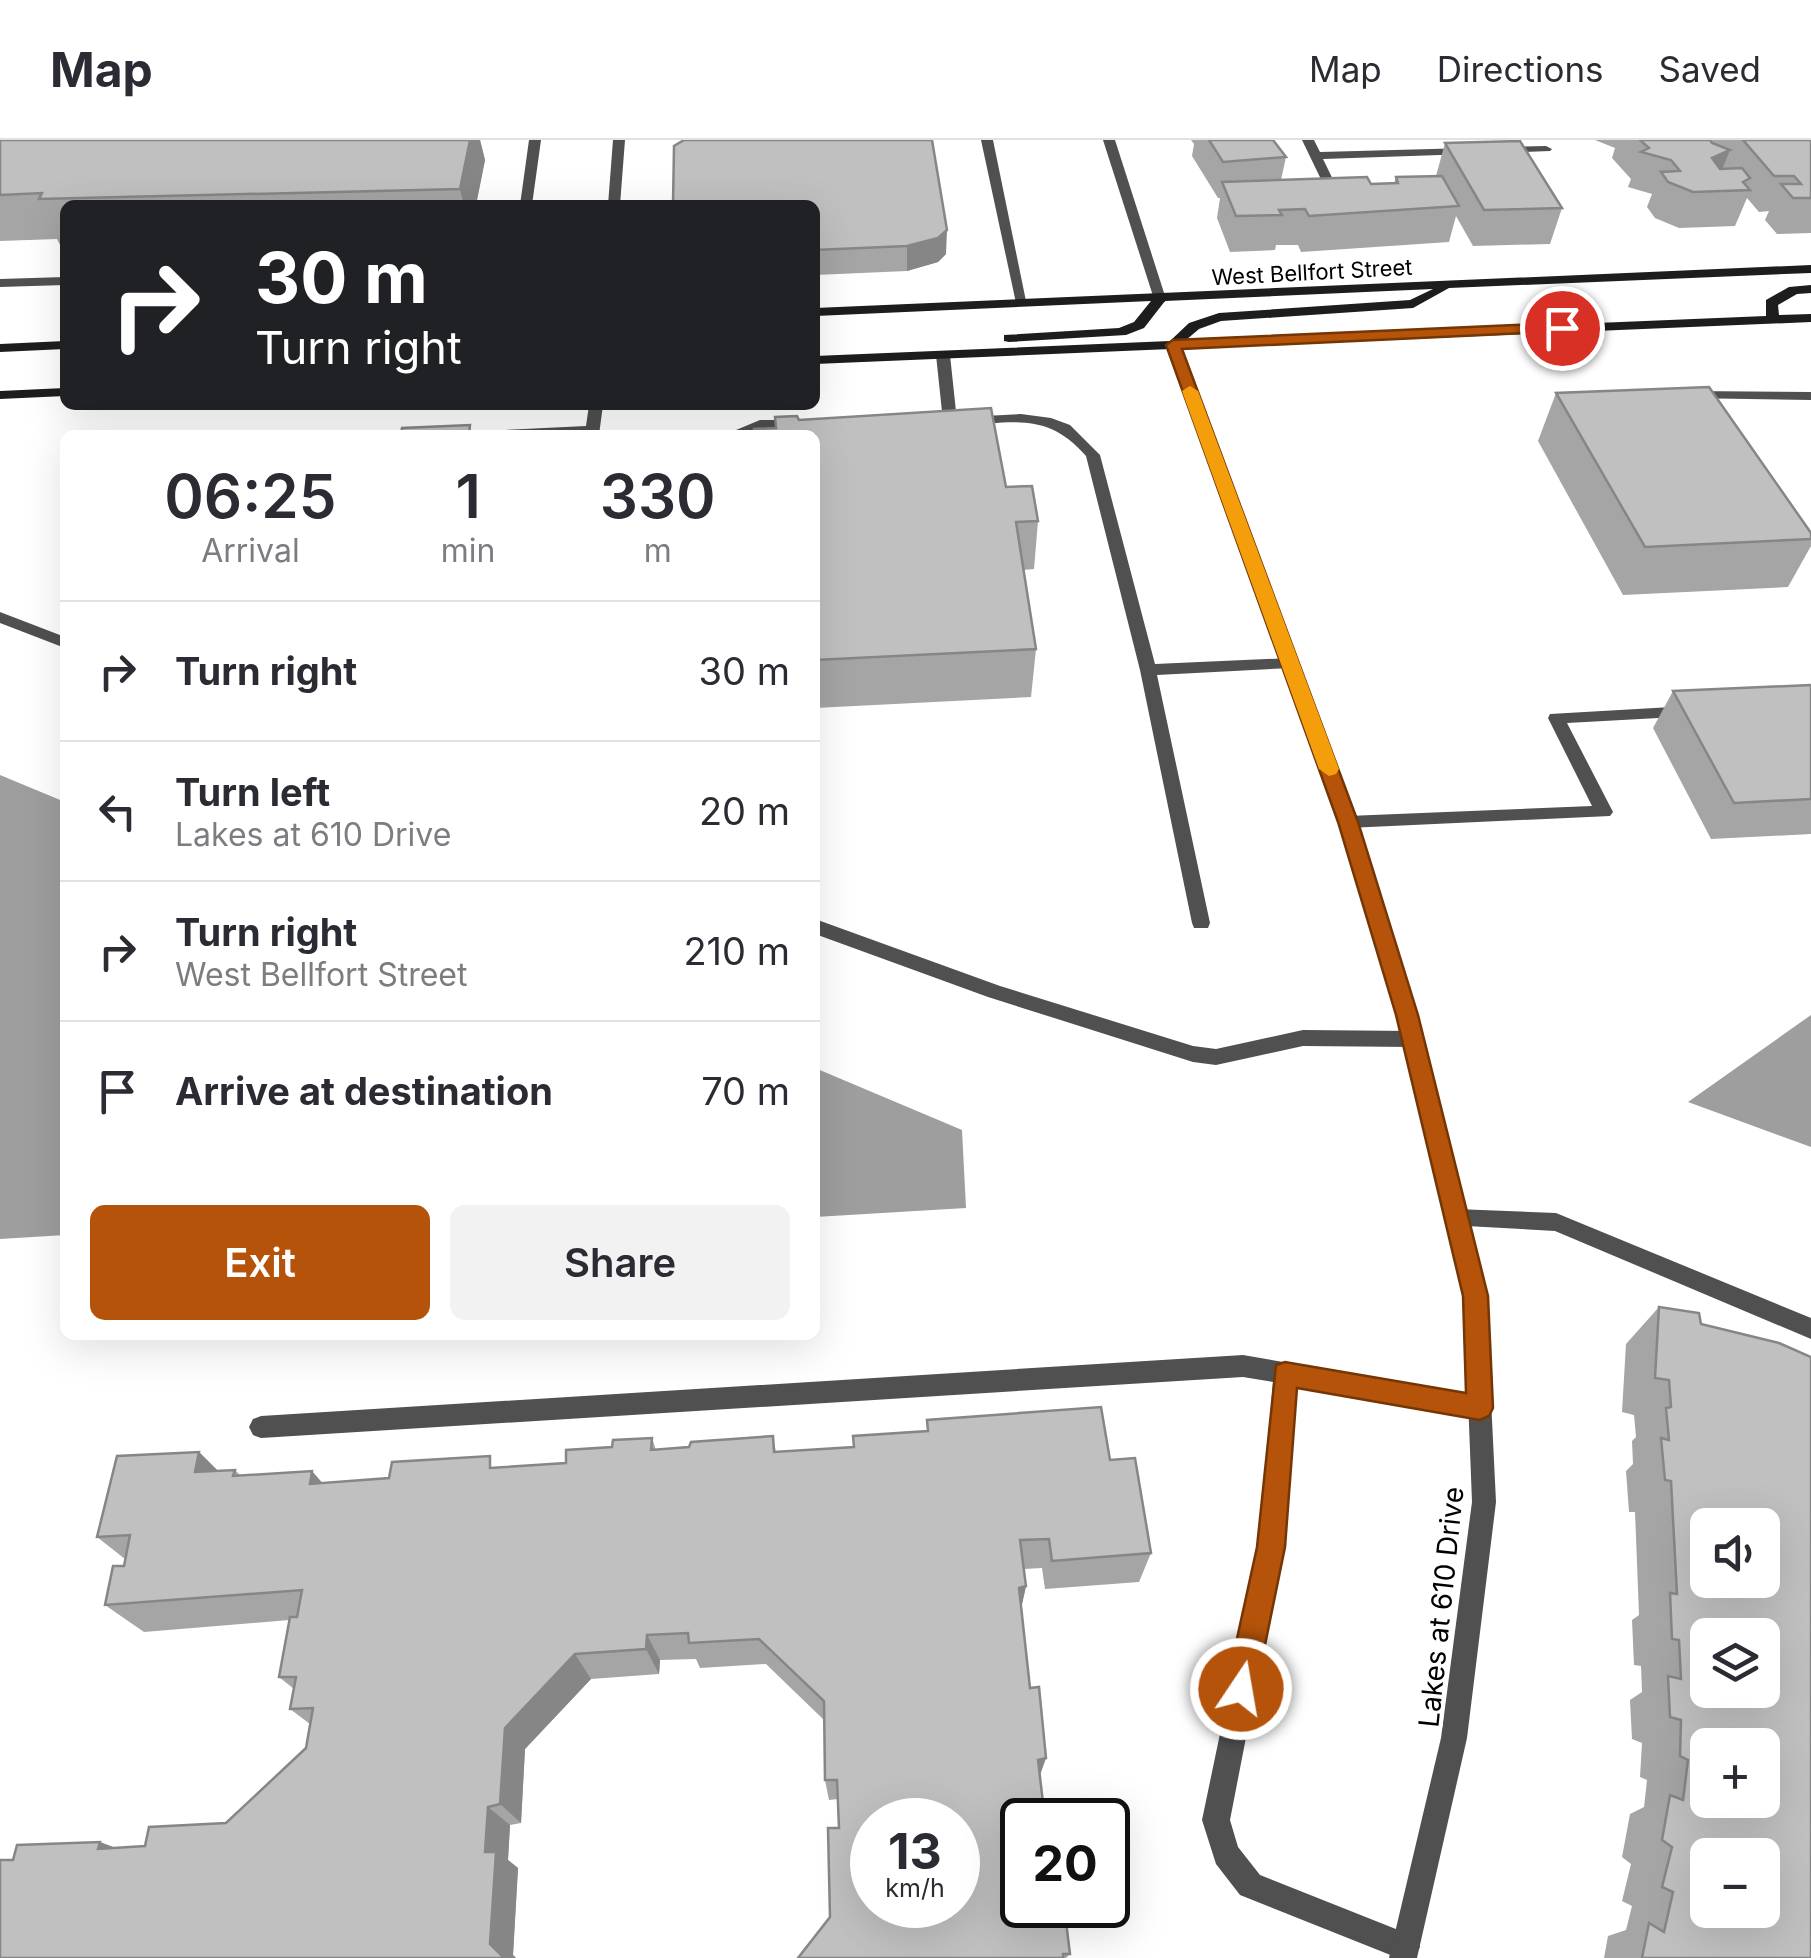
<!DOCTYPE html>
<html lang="en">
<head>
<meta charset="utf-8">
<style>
	:root { --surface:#fff; --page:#f2f2f3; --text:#2b2b33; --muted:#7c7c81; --line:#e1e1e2; --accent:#b45309 }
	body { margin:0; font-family:Inter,sans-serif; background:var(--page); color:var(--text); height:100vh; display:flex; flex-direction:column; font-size:38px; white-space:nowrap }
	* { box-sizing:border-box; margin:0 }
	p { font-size:32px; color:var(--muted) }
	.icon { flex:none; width:55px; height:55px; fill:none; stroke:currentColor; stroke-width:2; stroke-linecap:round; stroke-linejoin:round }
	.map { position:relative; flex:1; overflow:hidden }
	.details { position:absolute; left:60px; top:290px; width:760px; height:910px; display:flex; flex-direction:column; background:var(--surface); border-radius:15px; box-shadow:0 10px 40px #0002 }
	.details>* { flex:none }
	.banner { position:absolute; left:60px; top:60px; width:760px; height:210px; border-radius:15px; box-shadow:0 10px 40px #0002; background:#202124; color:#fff; overflow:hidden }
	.controls { position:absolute; left:1690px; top:1368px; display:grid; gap:20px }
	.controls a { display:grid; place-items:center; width:90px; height:90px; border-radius:15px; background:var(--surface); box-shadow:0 10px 40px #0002; font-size:50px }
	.speed { position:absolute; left:850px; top:1658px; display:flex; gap:20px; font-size:50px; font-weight:700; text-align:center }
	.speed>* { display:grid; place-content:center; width:130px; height:130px; border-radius:50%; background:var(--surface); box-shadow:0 10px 40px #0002; line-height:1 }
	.speed small { font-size:25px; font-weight:400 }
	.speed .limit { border:5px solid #111; border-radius:15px; background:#fff; color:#111 }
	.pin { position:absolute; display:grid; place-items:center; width:85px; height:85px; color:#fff; margin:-42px; border:5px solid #fff; border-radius:50%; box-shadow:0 2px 10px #0007 }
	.me { position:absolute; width:110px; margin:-55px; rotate:12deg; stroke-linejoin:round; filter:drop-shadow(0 0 8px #0008) }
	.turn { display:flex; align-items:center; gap:35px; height:210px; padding:0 30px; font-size:45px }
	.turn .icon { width:130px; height:130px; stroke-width:2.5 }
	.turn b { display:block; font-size:70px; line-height:85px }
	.eta { display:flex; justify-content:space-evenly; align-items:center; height:170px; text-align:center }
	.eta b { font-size:60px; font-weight:600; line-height:70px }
	.cta { display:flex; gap:20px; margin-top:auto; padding:20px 30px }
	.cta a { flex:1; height:115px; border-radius:15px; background:var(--accent); color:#fff; font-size:40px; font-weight:600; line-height:115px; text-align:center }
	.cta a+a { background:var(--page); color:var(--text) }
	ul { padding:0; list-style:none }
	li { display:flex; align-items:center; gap:30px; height:140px; padding:0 30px; border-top:2px solid var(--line) }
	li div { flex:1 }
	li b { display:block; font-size:38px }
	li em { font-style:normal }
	header { display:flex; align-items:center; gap:60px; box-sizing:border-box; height:140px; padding:0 50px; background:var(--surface); border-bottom:2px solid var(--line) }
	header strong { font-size:48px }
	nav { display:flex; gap:55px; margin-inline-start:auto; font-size:35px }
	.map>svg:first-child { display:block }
	.water { fill:#9e9e9e }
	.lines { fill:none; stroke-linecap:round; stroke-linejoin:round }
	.service { fill:#505050; fill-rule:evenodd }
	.minor { fill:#505050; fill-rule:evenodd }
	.secondary { fill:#1d1d1d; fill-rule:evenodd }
	.wall { fill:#a5a5a5 }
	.shaded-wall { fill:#868686 }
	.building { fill:#c0c0c0; stroke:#868686; stroke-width:2.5; fill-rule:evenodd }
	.route { fill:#b45309; stroke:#753606; stroke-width:2.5 }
	.slow { fill:#f59e0b }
	.labels { text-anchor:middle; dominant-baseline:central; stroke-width:8; stroke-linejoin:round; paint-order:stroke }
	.far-street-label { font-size:22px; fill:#000; stroke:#fff }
	.street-label { font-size:28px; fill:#000; stroke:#fff }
</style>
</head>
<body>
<header>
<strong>Map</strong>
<nav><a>Map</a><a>Directions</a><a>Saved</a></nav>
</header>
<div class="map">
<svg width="1811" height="1818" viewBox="0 0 1811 1818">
	<rect width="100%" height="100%" fill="#fff"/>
	<!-- water -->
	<g class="water">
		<path d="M0,635L65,662V1095L0,1099Z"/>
		<path d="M1811,875V1007L1688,962Z"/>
		<path d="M815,928L962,990L966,1068L815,1077Z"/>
	</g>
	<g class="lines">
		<!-- service -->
		<g class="service">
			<path d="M529,0H541L532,65H520Z"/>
			<path d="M613,0H625L620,65H608Z"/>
			<path d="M981,0H993L1027,166L1016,163Z"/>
			<path d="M1302,0H1314L1320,12L1469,8L1475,11L1469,14L1323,19L1343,60L1337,64L1331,60Z"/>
			<path d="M1546,6L1552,9L1550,11L1498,13L1492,10L1498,7Z"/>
			<path d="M65,137V145L0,147V139Z"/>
			<path d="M943,211L950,215L957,281L950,285L943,281L936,215Z"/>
			<path d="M1690,251L1811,252V260L1685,258L1683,255Z"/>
			<path d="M589,265H603L599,295H478L485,291L586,286Z"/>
			<path d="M1021,274L1051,278L1070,285L1100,315L1155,524L1291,518L1299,523L1291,528L1157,535L1210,783L1208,788H1194L1192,783L1140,530L1086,316C1049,273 1016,282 965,285L958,281L965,277Z"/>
			<path d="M760,280H801L808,284C796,291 781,287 766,288C751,289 739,295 724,295Z"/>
			<path d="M0,472L65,497V508L0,483Z"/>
			<path d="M1689,566L1695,568V576L1567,583L1613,672L1610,676L1348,688L1339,682L1348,676L1592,666L1548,578L1550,574Z"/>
			<path d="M815,779L1000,846L1193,906L1216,909L1303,890L1413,891L1420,893L1423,899L1420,905L1413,907L1303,906L1216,925L1193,922L988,857L815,794Z"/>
			<path d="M1456,1069L1556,1073L1811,1178V1199L1555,1091L1448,1085L1445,1078L1448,1071Z"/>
			<path d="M1243,1215L1480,1256L1488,1259L1492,1267L1488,1275L1480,1278L1296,1246L1283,1407L1230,1680L1238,1707L1260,1735L1416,1797L1420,1807L1414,1818H1398L1240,1755L1216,1724L1202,1680L1259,1407L1273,1242L1243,1237L261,1298L253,1295L249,1287L253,1279L261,1276Z"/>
		</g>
		<!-- minor -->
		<g class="minor">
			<path d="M1103,0H1115L1166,159L1165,162L1154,159Z"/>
			<path d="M1173,201L1180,205L1357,682L1417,875L1486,1156L1496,1362L1467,1598L1417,1818H1389L1441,1598L1472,1362L1464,1156L1397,875L1339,682L1166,205Z"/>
		</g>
		<!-- secondary -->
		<g class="secondary">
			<path d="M1811,125V133L1449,148L1413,168L1221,181L1199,189L1186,200L1766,176V160L1789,147L1811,145V153L1797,154L1778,165L1779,175L1811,174V182L815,224V216L1170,201L1189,183L1219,173L1410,160L1433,149L1165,161L1144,188L1126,195L1009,202L1004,201V195L1119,188L1134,182L1151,161L815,176V168Z"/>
			<path d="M65,201V209L0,212V204Z"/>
			<path d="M65,248V256L0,259V251Z"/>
		</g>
	</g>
	<!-- wall -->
	<g class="wall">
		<path d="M0,0H480L485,20L476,65H65V105H60L57,99L0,101Z"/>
		<path d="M1191,0H1273L1286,17L1281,40L1371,44L1394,43L1396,37L1436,36L1445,3L1562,68L1550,104L1473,106L1456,76L1449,102L1301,112L1298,105H1276L1275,110L1230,112L1217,78L1220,58H1218L1192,16L1194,4Z"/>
		<path d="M1595,0H1811V93L1777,94L1765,80L1769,71L1759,72L1747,58L1735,86L1679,88L1655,78L1647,67L1652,54L1628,47L1631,39L1612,18L1615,8Z"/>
		<path d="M674,6L946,114L938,122L907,131L815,135V65Z"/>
		<path d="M1556,253L1811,393V406L1788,447L1623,455L1538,301Z"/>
		<path d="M799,280L1006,347L1038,381L1034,429L1023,430L1036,509L1031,557L815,568V295L776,288Z"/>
		<path d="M1811,545V694L1711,699L1653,588L1673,551Z"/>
		<path d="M1659,1167L1811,1818H1604L1608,1796L1626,1790L1632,1766L1622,1761L1631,1724L1622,1717L1630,1674L1644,1667L1647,1640L1640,1637L1642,1603L1632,1599L1630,1560L1642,1552L1641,1526L1634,1525L1632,1480L1639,1475L1635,1372H1629L1626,1331L1633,1324L1632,1301L1636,1297L1634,1275L1622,1272L1626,1204Z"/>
		<path d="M927,1280L1110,1320L1151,1413L1139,1442L1045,1449L1042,1428L1024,1429L1026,1446L1021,1468L1030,1548L1046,1618L1022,1680L1070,1814L1066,1818H798L830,1777L839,1688L838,1659L829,1660L825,1640L824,1580L766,1524L700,1528L696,1519L660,1520L659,1534L591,1539L525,1609L521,1683L510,1685L508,1720L518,1728L513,1815L516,1818H0L7,1720L145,1706L226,1683L306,1608L310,1584L290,1569L294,1549L279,1537L289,1480L144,1492L105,1465L124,1426L125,1419L97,1397L199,1312L218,1331L235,1330L241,1336L322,1343L566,1323L612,1307L652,1298L656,1310L773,1296L776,1312L854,1307L927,1291Z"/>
	</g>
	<!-- shaded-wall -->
	<g class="shaded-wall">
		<path d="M470,0H480L485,20L476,65H464L460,49Z"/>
		<path d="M1730,10L1716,45L1698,53L1712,18Z"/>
		<path d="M947,90L946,114L938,122L907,131V106Z"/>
		<path d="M199,1312L232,1345L195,1332Z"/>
		<path d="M312,1331L340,1363L310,1344Z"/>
		<path d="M1026,1446L1020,1474L1019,1448Z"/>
		<path d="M647,1495L660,1520L659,1534L646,1509Z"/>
		<path d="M575,1514L591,1539L525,1609L521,1683L500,1664L505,1588Z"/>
		<path d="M1046,1618L1039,1638L1038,1620Z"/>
		<path d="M488,1667L510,1685L508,1720L518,1728L513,1815L516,1818H504L490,1804L485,1712Z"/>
		<path d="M100,1702L143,1718L98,1709Z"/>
	</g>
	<!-- building -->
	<g class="building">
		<path d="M0,0H470L460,49L39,59L42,53L0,55Z"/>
		<path d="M684,0H932L947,90L938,98L907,106L815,110V65H673L674,6Z"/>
		<path d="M1209,0H1273L1286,17L1223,22Z"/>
		<path d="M1640,0H1710L1712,3L1730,10L1712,18L1720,29L1742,28L1750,38L1743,42L1750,50L1693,52L1668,42L1661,32L1680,31L1671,20L1641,12L1649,8Z"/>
		<path d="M1743,0H1811V58H1793L1781,44H1801L1794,36H1774Z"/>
		<path d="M1520,1L1562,68L1484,70L1445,3Z"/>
		<path d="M1442,36L1459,66L1309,76L1305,69L1279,70L1282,75L1236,76L1222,42L1367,37L1371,44L1398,43L1396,37Z"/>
		<path d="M1709,247L1811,393V399L1645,407L1556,253Z"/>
		<path d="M991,268L1006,347L1032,346L1038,381L1016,382L1036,509L815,520V295H754V289L776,288L775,277L797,276L799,280Z"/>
		<path d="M470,285L469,294L526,291V295H401L402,288Z"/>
		<path d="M1811,545V659L1734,663L1673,551Z"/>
		<path d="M1659,1167L1699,1173L1701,1184L1779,1203L1811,1217V1818H1642L1649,1783L1664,1792L1673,1752L1662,1747L1672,1707L1662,1700L1670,1655L1683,1660L1688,1620L1680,1616L1681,1580L1670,1577L1668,1536L1681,1539L1679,1500L1672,1499L1670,1453L1677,1454L1671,1341L1665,1340L1661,1298L1669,1300L1666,1268L1671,1267L1669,1240L1655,1238ZM1708,1385H1762V1440H1708ZM1708,1495H1762V1550H1708ZM1708,1605H1762V1660H1708ZM1708,1715H1762V1770H1708Z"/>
		<path d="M1101,1267L1110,1320L1135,1318L1151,1413L1052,1421L1049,1399L1020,1400L1026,1446L1019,1448L1030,1548L1039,1547L1046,1618L1038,1620L1045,1680H1022V1765H1064L1070,1814H1063V1818H798L830,1777L828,1688H839L837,1640H825L824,1561L759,1499L689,1503L688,1493L647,1495L646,1509L575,1514L505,1588L500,1664L488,1667L485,1712H496L490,1804L504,1818H0V1720H13L17,1705L100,1702L98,1709L145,1706L149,1687L226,1683L306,1608L313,1568L290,1569L296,1537H279L290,1477H297L302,1450L105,1465L113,1426H124L130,1395L97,1397L117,1316L199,1312L195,1332L235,1330L233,1336L312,1331L310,1344L389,1338L392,1322L490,1316V1328L566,1323V1310L612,1307L613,1300L652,1298L651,1310L689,1307L691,1302L773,1296L774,1312L854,1307L853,1296L928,1291L927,1280ZM872,1680H958V1765H872Z"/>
	</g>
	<!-- route -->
	<path class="route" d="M1562,183L1569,188L1567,191L1182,209L1358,682L1418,875L1488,1156L1493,1268L1489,1276L1480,1280L1297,1248L1285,1407L1256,1549L1252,1560L1241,1564L1230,1560L1226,1549L1257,1407L1276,1225L1285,1222L1466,1253L1463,1156L1396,875L1338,682L1166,205L1173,200Z"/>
	<!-- slow -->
	<path class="slow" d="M1190,246L1198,251L1339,629L1336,634L1329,636L1319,629L1182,251Z"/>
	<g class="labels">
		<!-- far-street labels -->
		<g class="far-street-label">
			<text transform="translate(1312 132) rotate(-3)">West Bellfort Street</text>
		</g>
		<!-- street labels -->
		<g class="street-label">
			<text transform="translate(1441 1467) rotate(-84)">Lakes at 610 Drive</text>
		</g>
	</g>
</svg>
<div class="controls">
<a><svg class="icon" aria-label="sound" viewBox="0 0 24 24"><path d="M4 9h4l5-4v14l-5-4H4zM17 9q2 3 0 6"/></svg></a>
<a><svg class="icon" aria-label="layers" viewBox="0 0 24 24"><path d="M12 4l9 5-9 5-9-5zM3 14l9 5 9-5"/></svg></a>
<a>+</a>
<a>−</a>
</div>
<div class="speed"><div>13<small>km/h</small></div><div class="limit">20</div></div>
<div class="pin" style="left:1562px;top:188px;background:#d93025"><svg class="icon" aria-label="arrive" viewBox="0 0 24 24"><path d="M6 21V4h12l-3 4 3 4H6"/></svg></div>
<svg class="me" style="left:1241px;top:1549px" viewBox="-20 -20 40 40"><circle r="17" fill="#b45309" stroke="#fff" stroke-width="3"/><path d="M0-11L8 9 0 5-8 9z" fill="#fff"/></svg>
<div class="banner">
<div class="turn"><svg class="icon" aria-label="right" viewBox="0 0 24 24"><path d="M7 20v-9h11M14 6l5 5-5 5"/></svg><div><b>30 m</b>Turn right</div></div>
</div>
<section class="details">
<div class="eta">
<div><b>06:25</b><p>Arrival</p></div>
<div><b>1</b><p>min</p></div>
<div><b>330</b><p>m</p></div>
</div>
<ul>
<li><svg class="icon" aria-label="right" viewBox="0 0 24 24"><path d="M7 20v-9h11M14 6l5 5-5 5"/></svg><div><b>Turn right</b></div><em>30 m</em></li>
<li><svg class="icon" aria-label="left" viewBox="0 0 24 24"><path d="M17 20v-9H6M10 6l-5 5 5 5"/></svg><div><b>Turn left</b><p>Lakes at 610 Drive</p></div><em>20 m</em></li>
<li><svg class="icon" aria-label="right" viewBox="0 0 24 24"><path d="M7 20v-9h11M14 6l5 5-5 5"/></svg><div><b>Turn right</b><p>West Bellfort Street</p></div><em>210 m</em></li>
<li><svg class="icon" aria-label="arrive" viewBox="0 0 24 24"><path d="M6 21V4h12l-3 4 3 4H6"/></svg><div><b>Arrive at destination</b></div><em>70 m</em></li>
</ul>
<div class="cta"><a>Exit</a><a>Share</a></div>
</section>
</div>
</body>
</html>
